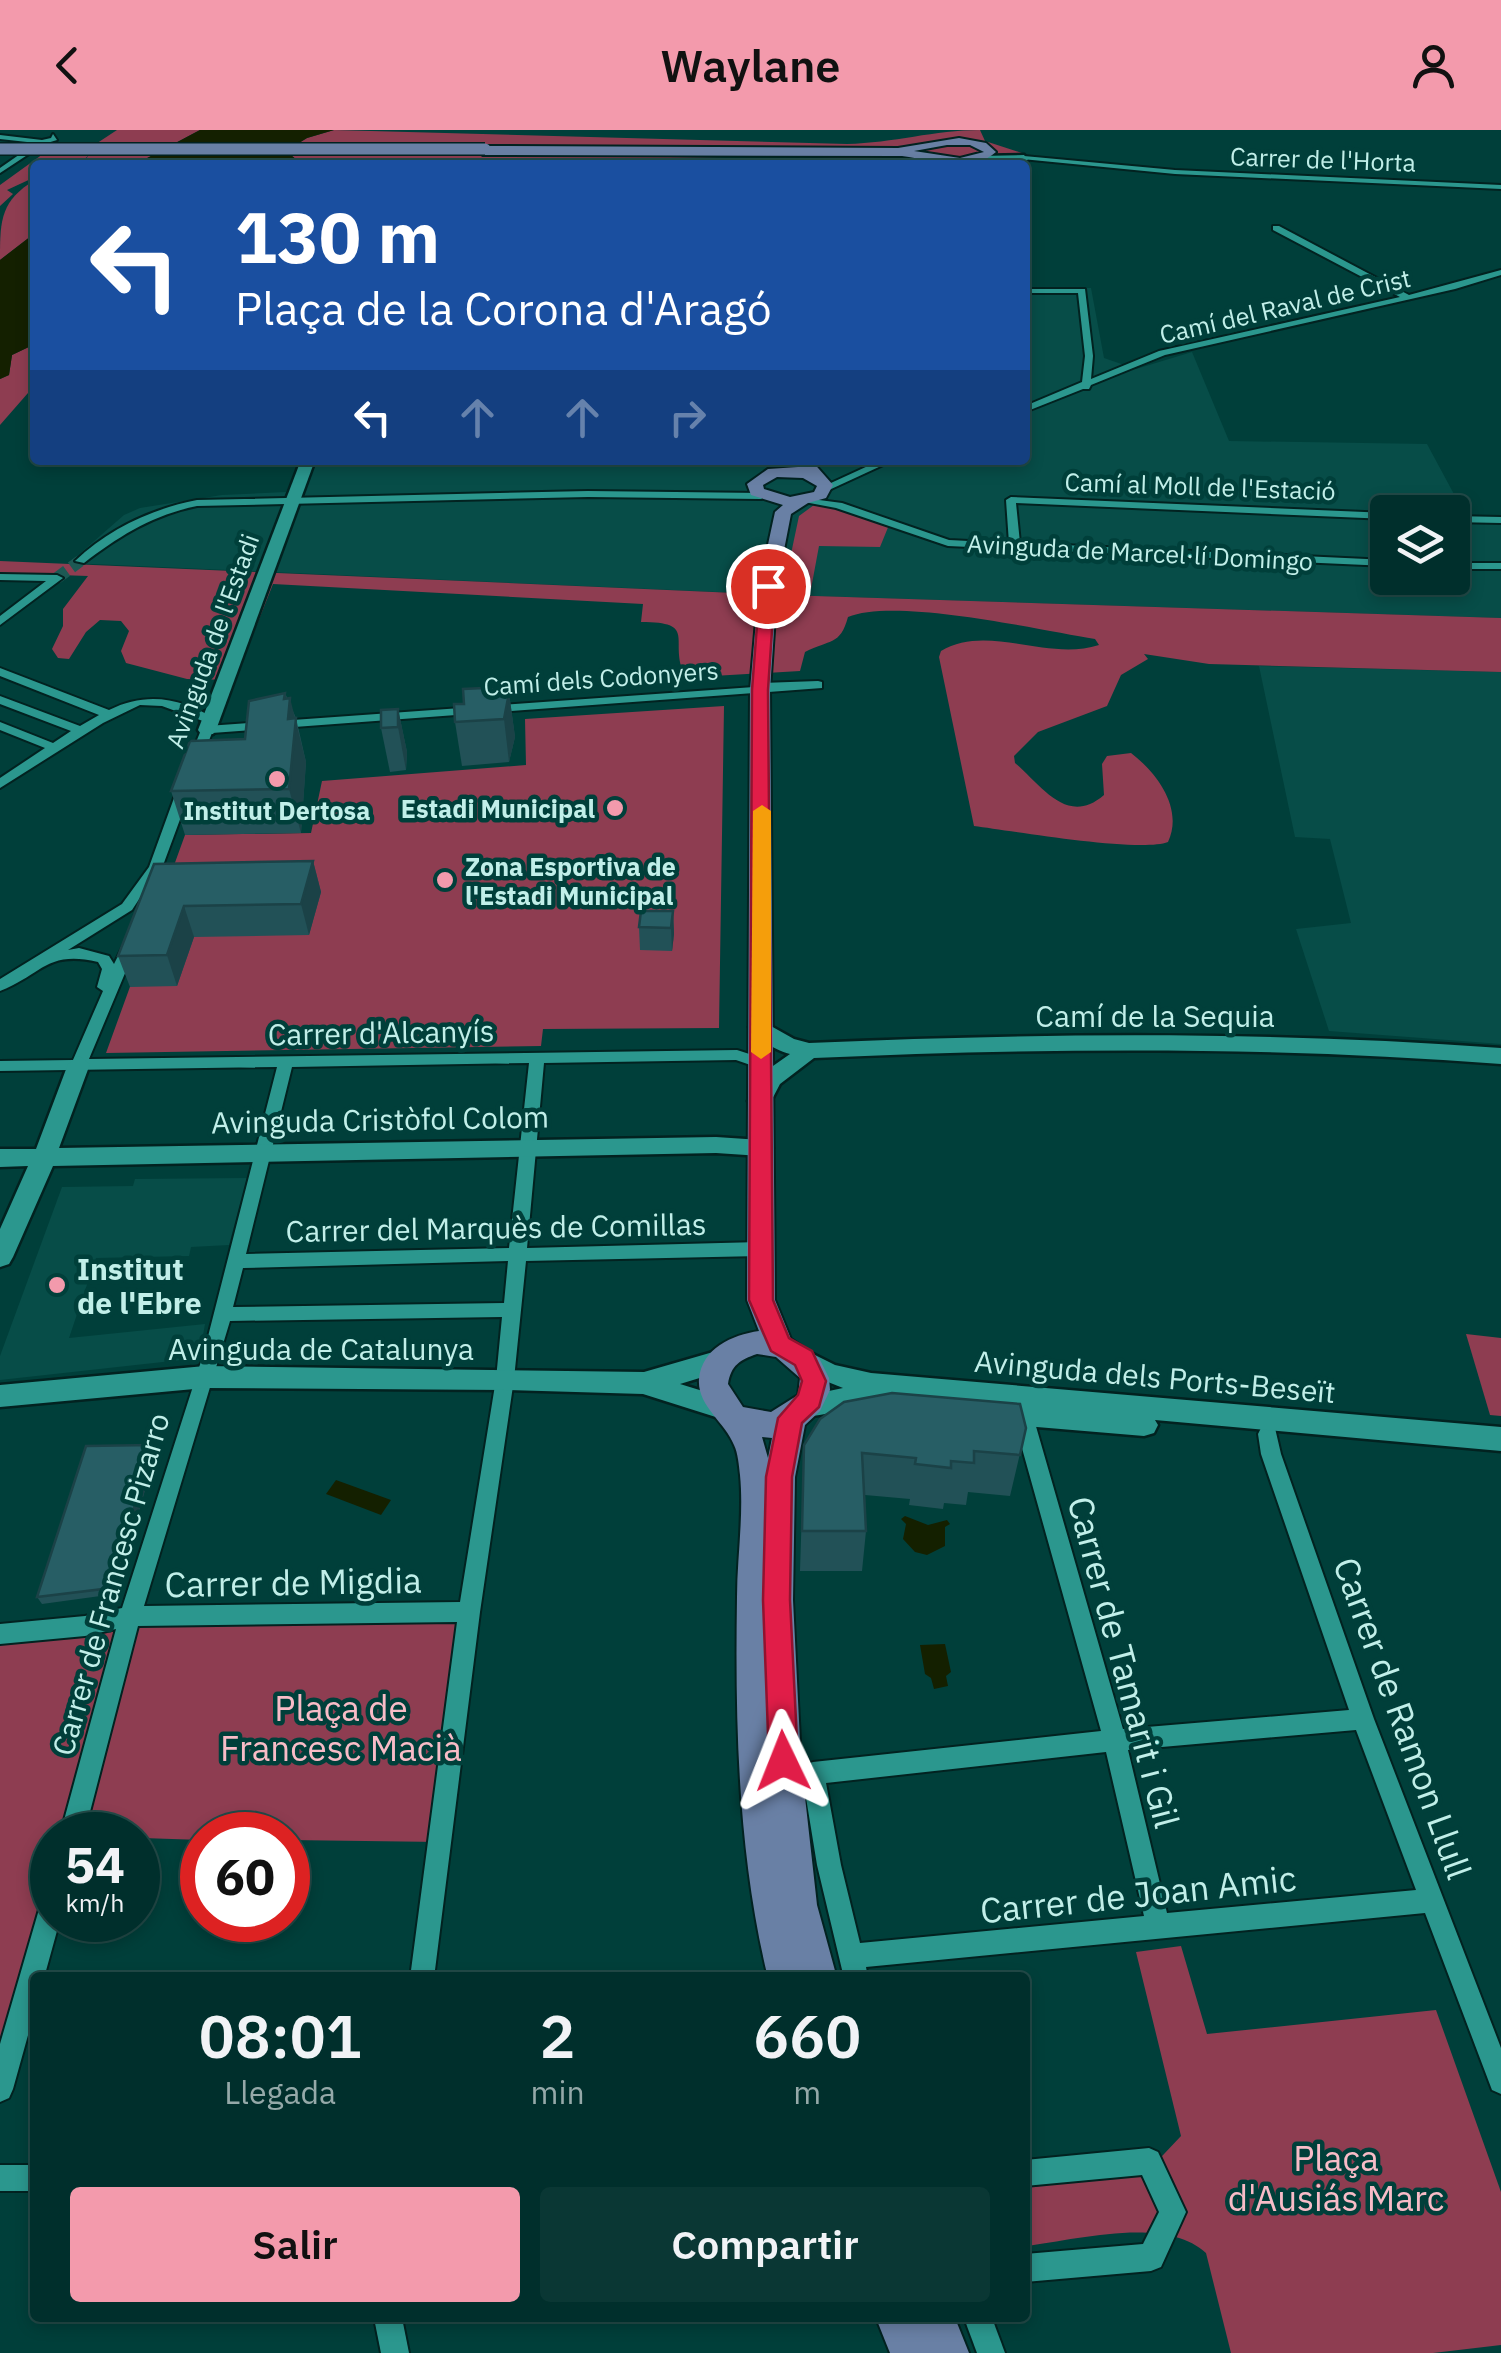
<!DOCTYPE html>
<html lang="es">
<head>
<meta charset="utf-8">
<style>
	:root { --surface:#002f2c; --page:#0a3734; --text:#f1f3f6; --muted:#95a9a9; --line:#224a48; --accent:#f39aac }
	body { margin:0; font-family:"IBM Plex Sans",sans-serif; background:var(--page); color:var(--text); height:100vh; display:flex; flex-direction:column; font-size:38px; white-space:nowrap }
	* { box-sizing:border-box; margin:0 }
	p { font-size:32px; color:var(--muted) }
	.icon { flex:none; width:55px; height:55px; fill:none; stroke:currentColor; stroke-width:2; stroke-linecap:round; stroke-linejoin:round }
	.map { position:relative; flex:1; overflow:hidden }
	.sheet { position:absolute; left:30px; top:1842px; width:1000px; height:350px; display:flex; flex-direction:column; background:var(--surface); border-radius:10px; box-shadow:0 5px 15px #0003,0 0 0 2px var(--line) }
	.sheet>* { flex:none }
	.banner { position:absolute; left:30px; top:30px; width:1000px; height:305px; border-radius:10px; box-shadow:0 5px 15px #0003,0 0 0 2px var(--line); background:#1a4fa0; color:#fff; overflow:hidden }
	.buttons { position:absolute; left:1370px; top:365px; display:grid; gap:20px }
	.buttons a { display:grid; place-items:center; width:100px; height:100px; border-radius:10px; background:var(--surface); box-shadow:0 5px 15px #0003,0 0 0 2px var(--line); font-size:50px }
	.speed { position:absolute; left:30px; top:1682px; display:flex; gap:20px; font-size:50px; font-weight:700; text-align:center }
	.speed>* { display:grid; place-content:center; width:130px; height:130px; border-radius:50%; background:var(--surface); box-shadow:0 5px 15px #0003,0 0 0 2px var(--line); line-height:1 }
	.speed small { font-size:25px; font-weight:400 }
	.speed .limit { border:15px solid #d22; background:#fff; color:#111 }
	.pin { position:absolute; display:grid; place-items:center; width:85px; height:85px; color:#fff; margin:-42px; border:5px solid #fff; border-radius:50%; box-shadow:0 2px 10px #0007 }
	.me { position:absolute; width:110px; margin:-55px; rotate:358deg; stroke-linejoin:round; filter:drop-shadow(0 0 8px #0008) }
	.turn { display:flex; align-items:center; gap:35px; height:210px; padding:0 40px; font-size:45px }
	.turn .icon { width:130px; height:130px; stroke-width:2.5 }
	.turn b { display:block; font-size:70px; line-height:85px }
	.lanes { display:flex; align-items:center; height:95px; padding:0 40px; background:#0003; justify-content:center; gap:50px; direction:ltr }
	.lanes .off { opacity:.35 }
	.eta { display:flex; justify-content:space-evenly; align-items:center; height:170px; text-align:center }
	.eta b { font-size:60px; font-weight:600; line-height:70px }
	.primary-button { display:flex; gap:20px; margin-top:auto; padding:20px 40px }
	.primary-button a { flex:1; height:115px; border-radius:10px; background:var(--accent); color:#111; font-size:40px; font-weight:600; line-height:115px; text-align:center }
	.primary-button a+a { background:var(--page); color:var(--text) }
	header { display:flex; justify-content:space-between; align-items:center; height:130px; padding:0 40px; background:var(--accent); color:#111; font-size:45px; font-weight:600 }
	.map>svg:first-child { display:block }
	.built { fill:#074d48; fill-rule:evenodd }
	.green { fill:#8e3d51 }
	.water { fill:#142000 }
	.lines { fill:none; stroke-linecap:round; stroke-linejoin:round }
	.street-tunnel { stroke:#1d5954; stroke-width:12; stroke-dasharray:12 6; stroke-linecap:butt }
	.street-casing { stroke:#022220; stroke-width:4 }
	.secondary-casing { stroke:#022220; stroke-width:5 }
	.primary-casing { stroke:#022220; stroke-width:4 }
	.street { fill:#2b978e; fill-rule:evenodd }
	.secondary { fill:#2b978e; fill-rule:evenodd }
	.primary { fill:#6980a5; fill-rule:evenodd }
	.primary-bridge-casing { stroke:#022220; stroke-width:14; stroke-linecap:butt }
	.primary-bridge { stroke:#6980a5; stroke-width:11 }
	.wall { fill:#225157 }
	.shaded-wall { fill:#1b4247 }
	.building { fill:#275e65; stroke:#1b4247; stroke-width:2.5 }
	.route { fill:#e11d48; stroke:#92132f; stroke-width:2.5 }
	.slow { fill:#f59e0b }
	.poi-dot { fill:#f39aac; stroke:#003f3a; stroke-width:4 }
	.labels { text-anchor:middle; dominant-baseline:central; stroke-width:9; stroke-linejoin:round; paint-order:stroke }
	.far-street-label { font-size:25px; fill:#c1efe9; stroke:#003f3a }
	.far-poi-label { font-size:25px; font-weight:bold; fill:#c1efe9; stroke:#003f3a; text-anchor:end }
	.street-label { font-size:30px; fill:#c1efe9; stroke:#003f3a }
	.poi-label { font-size:30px; font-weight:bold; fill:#c1efe9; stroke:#003f3a; text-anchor:start }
	.near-street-label { font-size:35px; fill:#c1efe9; stroke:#003f3a }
	.near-park-label { font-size:35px; fill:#f8bcc7; stroke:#003f3a }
</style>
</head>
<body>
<header><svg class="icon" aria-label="back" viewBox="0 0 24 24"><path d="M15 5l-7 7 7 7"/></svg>Waylane<svg class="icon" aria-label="person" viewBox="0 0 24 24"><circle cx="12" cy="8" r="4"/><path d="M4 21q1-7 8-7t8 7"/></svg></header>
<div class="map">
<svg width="1501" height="2223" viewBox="0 0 1501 2223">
	<rect width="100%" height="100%" fill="#003f3a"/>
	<!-- built -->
	<g class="built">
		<path d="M1025,157L1091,158L1104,228L1136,239L1192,222L1229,311L1427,314L1469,392L1501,394V488L784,465L69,433L124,385L140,378L222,365L286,362L300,330H1025ZM1388,382H1452V448H1388Z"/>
		<path d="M1259,536L1501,542V914L1329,901L1296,799L1351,793L1330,709L1295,707Z"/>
		<path d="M247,1048L229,1115L191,1117L189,1126L96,1128L69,1208L205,1194L199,1228L0,1250V1226L62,1057L133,1056L135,1049Z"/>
	</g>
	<!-- green -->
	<g class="green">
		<path d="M117,0H200L134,35H81L89,25L78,35H35V47L7,60L13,64L0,76V55L43,24L79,25Z"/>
		<path d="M334,0L847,14C893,13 935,0 980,0L985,11L1034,27L1030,32L918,35L890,29L780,26L296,35L297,30L286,21L307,8Z"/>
		<path d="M35,50V103L0,130C0,91 0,71 35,50Z"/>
		<path d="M35,214V255L0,295V249L9,245L12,225Z"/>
		<path d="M814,375L835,376L889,395L880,417L819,416L811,459L784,457L799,386Z"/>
		<path d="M0,431L784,465L1501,488V542L1209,534L1144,524L1148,529L1121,545L1107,576L1038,602L1014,626L1015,633C1042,656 1067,697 1104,665L1102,634L1107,626L1131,623C1156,642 1184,678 1168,712C1139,723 1013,701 974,696L939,527L941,521C988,493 1047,532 1099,515L1095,509C1040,500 895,467 848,487C840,516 830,509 805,522L800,541L696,547L684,544C669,510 698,492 641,492L643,474L273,454L235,550L187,549L126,533L121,521L129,501L121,491L100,490L86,502L69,529L58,528L52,519L63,496V479L88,446L0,443Z"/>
		<path d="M724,576L719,898L543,899L541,916L106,923L185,705L311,703L322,651L526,635L525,589Z"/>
		<path d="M1466,1204L1501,1208V1286L1490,1285Z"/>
		<path d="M469,1482L441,1712L288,1710V1705H202V1710L52,1705V1765L0,1956V1504L85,1496Z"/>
		<path d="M1181,1816L1207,1904L1436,1880L1501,2062V2215L1433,2223H1231L1206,2123C1166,2085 1076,2110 1025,2116V2058L1147,2042L1181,2006L1136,1822Z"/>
	</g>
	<!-- water -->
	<g class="water">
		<path d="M200,0H334L307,8L286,21L298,31L296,35H134Z"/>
		<path d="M35,103V214L12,225L9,245L0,249V130Z"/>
		<path d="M336,1350L391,1370L381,1385L326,1364Z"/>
		<path d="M905,1386L928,1395L947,1390L950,1394L945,1397V1416L927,1425L915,1422L903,1409L906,1394L901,1389Z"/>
		<path d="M945,1514L951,1542L946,1546L948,1556L934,1559L931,1548L925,1544L920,1515Z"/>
	</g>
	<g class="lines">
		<!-- street-tunnel -->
		<path class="street-tunnel" d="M57,448L80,431"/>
		<!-- street casing -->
		<g class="street-casing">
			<g id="street">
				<path d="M53,4L57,10L44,14L0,43V38L36,13L0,9V5L42,10L51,8Z"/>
				<path d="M1024,26L1175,40L1501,55V59L1175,44L1022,29Z"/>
				<path d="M1273,96H1279L1409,165L1501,140V145L1455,159L1165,225L1091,255L1089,259H1083L1025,282V276L1082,252L1085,226L1078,163H1025V159H1085L1093,226L1091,249L1159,221L1400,167L1273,100Z"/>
				<path d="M881,330H894L829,360L820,358Z"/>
				<path d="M588,361L761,363L766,366L761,369L588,367L197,376C153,385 119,406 84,433L75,431C109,399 151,379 197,370Z"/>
				<path d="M1011,367L1388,383V389L1016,373L1020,413L1388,430V436L948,416L836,378L799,371L804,368L842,373L949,410L1009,413L1006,370Z"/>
				<path d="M1452,386L1501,387V393L1452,392Z"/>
				<rect x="1452" y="433" width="49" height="6"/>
				<path d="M0,444L57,445L63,448L0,495V486L46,451L0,450Z"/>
				<path d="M0,538L109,580C147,561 182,568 217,590L211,594L162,576L140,575L103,593L0,658V648L45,618L0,600V592L53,613L71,601L0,574V566L80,596L99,585L0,546Z"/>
				<path d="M818,551L822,552V558L212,603L199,635H189L188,632L201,600L207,596L754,557L760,553Z"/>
				<path d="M185,653L192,657L155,757H147L132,780L68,820L79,818L109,826L114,834L124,814L129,812L136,817L89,929L737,920L768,930L770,934L762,939L736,930L544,933L527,1118L760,1112L766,1114L769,1119L766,1124L760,1126L526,1131L514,1249L480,1482L434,1848H410L457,1492L138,1496L84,1705H60L116,1499L85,1506L0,1514V1494L85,1486L122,1478L204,1222L277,937L0,941V931L73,930L103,861L97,857L102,839L98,832C46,820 42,845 0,861V849L122,774L149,737L178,657ZM529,933L509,1118L246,1124L292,937ZM508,1131L504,1173L233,1177L243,1138ZM502,1187L496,1249L460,1472L144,1476L230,1191Z"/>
				<path d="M1023,1278L1030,1280L1033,1286L1123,1599L1349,1580L1261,1324L1258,1304L1261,1298L1268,1296L1275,1298L1281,1324L1374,1589L1501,1918V1964L1492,1960L1425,1783L866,1837L868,1848H844L817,1735L802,1643L805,1635L813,1632L1101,1601L1013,1286L1016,1280ZM1356,1600L1416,1760L1167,1783L1128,1620ZM1106,1622L1144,1786L860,1813L841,1735L826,1653Z"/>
				<path d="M52,1764V1790H60L44,1848H35V1880L13,1959L9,1968L0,1972V1914L40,1776L44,1768Z"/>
				<path d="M1149,2018L1158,2022L1186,2082L1161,2137L1151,2141L1025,2152V2124L1143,2114L1159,2082L1142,2045L1025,2056V2030Z"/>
				<rect x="0" y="2035" width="35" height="26"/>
				<path d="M374,2188H402L409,2223H381Z"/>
				<path d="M964,2188H992L1005,2223H977Z"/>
			</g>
		</g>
		<!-- secondary casing -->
		<g class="secondary-casing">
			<g id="secondary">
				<path d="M1024,25L1028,30L974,29L979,26Z"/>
				<path d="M301,330H315L216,600L213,604H201L198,600Z"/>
				<path d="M760,890L794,909L809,913C1040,903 1270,901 1501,918V934C1272,916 1044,918 814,928L780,954L768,977L760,979L748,971L763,943L790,924C775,920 758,910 749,897Z"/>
				<path d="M79,926L90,934L59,1018L716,1007L761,1010L773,1018L761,1026L716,1023L53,1036L13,1127L9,1134L0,1137V1099L28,1036L0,1037V1019H36L68,934Z"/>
				<path d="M720,1220L729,1223L733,1231L729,1239L680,1254L732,1270L736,1278L732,1286L722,1289L643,1264L505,1260L205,1258L0,1277V1255L205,1236L644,1242Z"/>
				<path d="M807,1221L835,1235L871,1243L1501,1297V1321L1155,1290L1158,1295L1154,1303L1144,1306L989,1293L979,1290L975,1282L979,1275L901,1268L900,1280C883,1285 868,1279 852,1279C833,1280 815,1290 796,1284L792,1276L796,1268L843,1258L798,1240L794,1232L798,1224Z"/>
			</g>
		</g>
		<!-- primary casing -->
		<g class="primary-casing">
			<g id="primary">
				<path d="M959,8L986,13L996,22C969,45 933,30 902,26L483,25L478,22L485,16L898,18ZM947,15H970L984,22L960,28L914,21Z"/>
				<path d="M795,330H811L833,355L826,368L808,373L791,384L777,456L770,560L775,1170L791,1209L819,1228L829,1248L830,1260L820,1281L805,1295L795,1347L793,1470L801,1631L817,1775L837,1848H768C738,1725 735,1594 737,1467C737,1428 744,1385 740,1345C739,1336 738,1323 734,1315C725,1292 697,1276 699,1249C702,1218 732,1205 759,1201L747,1170L750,560L759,456L775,382L783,375L751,365L747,354L768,339L798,337ZM777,347L803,348L817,356L814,362L790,367L764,359L763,355ZM757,1224L776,1227L800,1248L798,1265L771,1282L743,1277L728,1254C731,1235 740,1230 757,1224ZM762,1307L772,1308L768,1328Z"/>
				<path d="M876,2188H955L969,2223H890Z"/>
			</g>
		</g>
		<!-- street -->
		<use href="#street" class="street"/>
		<!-- secondary -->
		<use href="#secondary" class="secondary"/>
		<!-- primary -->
		<use href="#primary" class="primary"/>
		<!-- primary-bridge casing -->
		<g class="primary-bridge-casing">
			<path id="primary-bridge" d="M0,19H485"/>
		</g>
		<!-- primary-bridge -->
		<use href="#primary-bridge" class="primary-bridge"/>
	</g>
	<!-- wall -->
	<g class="wall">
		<path d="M285,563L296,588L306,632L301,703L185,705L171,661L245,609Z"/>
		<path d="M509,563L515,607L509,632L462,636L455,592L464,574Z"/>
		<path d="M398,579L407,622L406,640L390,642L381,598Z"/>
		<path d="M313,731L321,762L309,805L194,807L177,856L130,857L118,826L154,734Z"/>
		<path d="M673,781L674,804L672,821L640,820L639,797Z"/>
		<path d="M1026,1298L1010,1366L968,1362L966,1375L944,1373L943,1379L909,1375L910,1369L865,1365L866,1401L862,1441H800L804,1315Z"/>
		<path d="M156,1322L115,1464L42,1474L37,1467Z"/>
	</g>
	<!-- shaded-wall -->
	<g class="shaded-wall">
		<path d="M285,563L289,580L290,568L306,632L301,703L289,659Z"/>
		<path d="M509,563L515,607L509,632L504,589Z"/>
		<path d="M398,579L407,622L406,640L398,597Z"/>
		<path d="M313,731L321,762L309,805L301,774Z"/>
		<path d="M184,776L194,807L177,856L167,825Z"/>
		<path d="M673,781L674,804L672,821L671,798Z"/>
		<path d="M152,1315L156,1322L115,1464L111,1458Z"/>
	</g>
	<!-- building -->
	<g class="building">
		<path d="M484,558L509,563L504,589L455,592L454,574H464L463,559Z"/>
		<path d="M285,563L284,569L290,568L288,589L296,588L289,659L171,661L190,611L245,609L249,571Z"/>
		<path d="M398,579V597L381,598V580Z"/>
		<path d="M313,731L301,774L184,776L167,825L118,826L154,734Z"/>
		<path d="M641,781H673L671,798L639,797Z"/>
		<path d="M892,1263L1020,1274L1026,1298L1020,1325L974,1321V1333L951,1331V1338L915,1334L916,1328L862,1323L866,1401H802L804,1315L820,1289L844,1272Z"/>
		<path d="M152,1315L111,1458L37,1467L86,1316Z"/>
	</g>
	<!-- route -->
	<path class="route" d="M768,451L775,456L768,560L773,1170L789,1208L812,1221L826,1251L819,1277L802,1293L792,1347L790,1470L798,1631L794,1641L783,1646L773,1641L769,1631L763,1470L766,1347L778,1288L798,1265L802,1251L795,1235L771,1221L749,1170L752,560L760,456Z"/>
	<!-- slow -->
	<path class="slow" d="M762,675L771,681V922L761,929L751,922L753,681Z"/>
	<!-- markers -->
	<g class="poi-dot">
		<circle cx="277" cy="649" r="10"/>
		<circle cx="615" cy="678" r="10"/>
		<circle cx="445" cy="750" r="10"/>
		<circle cx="57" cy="1155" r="10"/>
	</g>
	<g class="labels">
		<!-- far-street labels -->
		<g class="far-street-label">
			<text transform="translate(1323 29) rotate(2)">Carrer de l'Horta</text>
			<text transform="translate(1285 176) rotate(-13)">Camí del Raval de Crist</text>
			<text transform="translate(1200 356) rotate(2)">Camí al Moll de l'Estació</text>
			<text transform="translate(1140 422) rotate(3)">Avinguda de Marcel·lí Domingo</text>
			<text transform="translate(212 511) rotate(-70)">Avinguda de l'Estadi</text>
			<text transform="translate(601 548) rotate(-4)">Camí dels Codonyers</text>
		</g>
		<!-- far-poi labels -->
		<g class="far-poi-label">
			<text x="595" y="678">Estadi Municipal</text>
			<text x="277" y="680" text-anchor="middle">Institut Dertosa</text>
			<text x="465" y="736" text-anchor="start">Zona Esportiva de<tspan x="465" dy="29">l'Estadi Municipal</tspan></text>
		</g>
		<!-- street labels -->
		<g class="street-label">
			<text x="1155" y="885">Camí de la Sequia</text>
			<text transform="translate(381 902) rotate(-1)">Carrer d'Alcanyís</text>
			<text transform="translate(380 989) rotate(-1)">Avinguda Cristòfol Colom</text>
			<text transform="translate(496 1097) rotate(-1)">Carrer del Marquès de Comillas</text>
			<text x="321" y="1218">Avinguda de Catalunya</text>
			<text transform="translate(1155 1246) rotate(5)">Avinguda dels Ports-Beseït</text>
			<text transform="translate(110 1454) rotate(-74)">Carrer de Francesc Pizarro</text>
		</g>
		<!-- poi labels -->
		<g class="poi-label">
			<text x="77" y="1138">Institut<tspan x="77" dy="34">de l'Ebre</tspan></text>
		</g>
		<!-- near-street labels -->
		<g class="near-street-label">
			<text transform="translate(293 1452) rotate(-1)">Carrer de Migdia</text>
			<text transform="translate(1124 1532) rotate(75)">Carrer de Tamarit i Gil</text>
			<text transform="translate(1403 1588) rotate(70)">Carrer de Ramon Llull</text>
			<text transform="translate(1138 1764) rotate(-6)">Carrer de Joan Amic</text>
		</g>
		<!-- near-park labels -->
		<g class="near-park-label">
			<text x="341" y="1578">Plaça de<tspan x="341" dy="40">Francesc Macià</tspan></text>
			<text x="1336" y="2028">Plaça<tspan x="1336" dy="40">d'Ausiás Marc</tspan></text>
		</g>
	</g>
</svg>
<div class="buttons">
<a><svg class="icon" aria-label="layers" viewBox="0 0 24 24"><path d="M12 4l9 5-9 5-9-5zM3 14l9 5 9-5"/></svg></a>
</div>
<div class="speed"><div>54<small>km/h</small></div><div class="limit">60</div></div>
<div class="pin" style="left:768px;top:456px;background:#d93025"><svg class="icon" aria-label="arrive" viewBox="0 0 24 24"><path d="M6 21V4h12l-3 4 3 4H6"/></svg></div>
<svg class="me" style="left:783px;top:1631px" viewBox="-20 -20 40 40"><path d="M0-17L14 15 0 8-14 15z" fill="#e11d48" stroke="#fff" stroke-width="4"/></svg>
<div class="banner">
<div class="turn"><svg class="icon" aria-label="left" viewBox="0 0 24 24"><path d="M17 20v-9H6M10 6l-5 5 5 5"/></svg><div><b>130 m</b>Plaça de la Corona d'Aragó</div></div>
<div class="lanes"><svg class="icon" aria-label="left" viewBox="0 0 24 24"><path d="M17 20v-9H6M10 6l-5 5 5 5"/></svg><svg class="icon off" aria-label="ahead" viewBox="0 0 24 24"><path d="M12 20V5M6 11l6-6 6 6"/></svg><svg class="icon off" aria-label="ahead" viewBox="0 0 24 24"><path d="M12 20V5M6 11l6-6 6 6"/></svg><svg class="icon off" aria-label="right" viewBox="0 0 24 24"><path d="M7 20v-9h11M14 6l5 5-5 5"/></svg></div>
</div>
<section class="sheet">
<div class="eta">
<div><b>08:01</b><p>Llegada</p></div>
<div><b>2</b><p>min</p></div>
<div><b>660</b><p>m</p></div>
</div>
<div class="primary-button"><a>Salir</a><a>Compartir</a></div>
</section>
</div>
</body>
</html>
